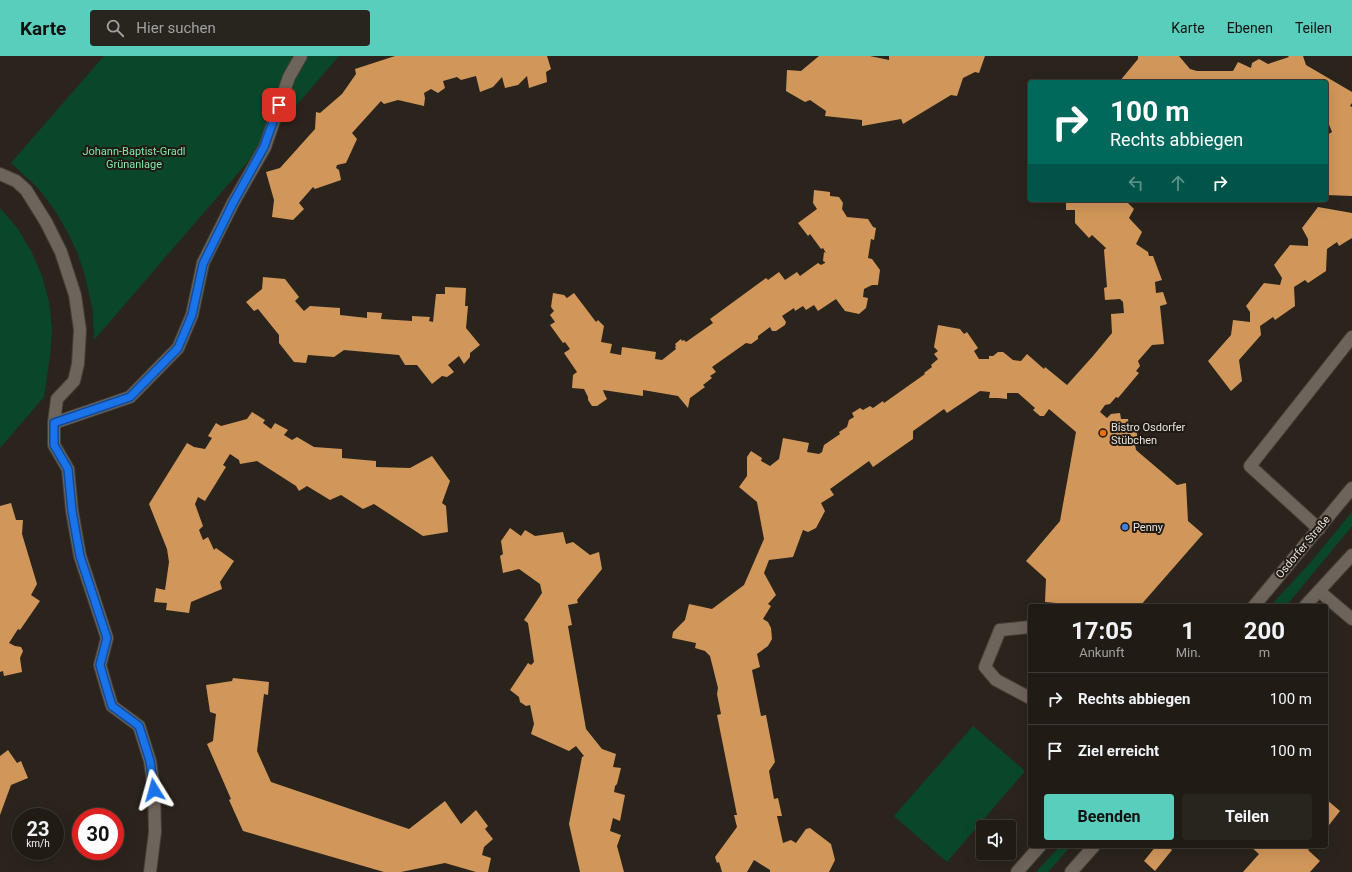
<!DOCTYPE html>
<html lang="de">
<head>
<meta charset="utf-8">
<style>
	:root { --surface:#201b15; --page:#28241e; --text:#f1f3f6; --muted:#a2a1a0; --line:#3d3934; --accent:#5acebd }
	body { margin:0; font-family:Roboto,sans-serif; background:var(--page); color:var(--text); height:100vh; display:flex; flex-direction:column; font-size:15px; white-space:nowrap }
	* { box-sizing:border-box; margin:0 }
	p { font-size:13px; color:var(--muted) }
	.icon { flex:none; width:22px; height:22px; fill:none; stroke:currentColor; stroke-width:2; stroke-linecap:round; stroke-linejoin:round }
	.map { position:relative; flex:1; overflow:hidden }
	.panel { position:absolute; left:1028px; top:548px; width:300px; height:244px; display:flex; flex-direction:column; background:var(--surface); border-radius:4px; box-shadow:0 4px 16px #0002,0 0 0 1px var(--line) }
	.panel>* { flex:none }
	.banner { position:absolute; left:1028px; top:24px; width:300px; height:122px; border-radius:4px; box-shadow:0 4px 16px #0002,0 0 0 1px var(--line); background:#00695c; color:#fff; overflow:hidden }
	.buttons { position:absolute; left:976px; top:764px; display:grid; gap:8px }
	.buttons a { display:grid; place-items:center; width:40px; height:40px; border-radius:4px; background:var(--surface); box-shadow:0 4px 16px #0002,0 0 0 1px var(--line); font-size:20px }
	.speed { position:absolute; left:12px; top:752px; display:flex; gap:8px; font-size:20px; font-weight:700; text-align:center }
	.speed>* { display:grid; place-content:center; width:52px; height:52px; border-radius:50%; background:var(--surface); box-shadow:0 4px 16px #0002,0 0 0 1px var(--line); line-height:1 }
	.speed small { font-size:10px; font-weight:400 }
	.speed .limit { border:6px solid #d22; background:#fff; color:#111 }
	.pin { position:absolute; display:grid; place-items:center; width:34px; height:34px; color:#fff; margin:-17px; border-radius:8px; box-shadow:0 2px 6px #0006 }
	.me { position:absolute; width:44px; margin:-22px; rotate:352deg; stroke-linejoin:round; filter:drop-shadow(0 0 3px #0008) }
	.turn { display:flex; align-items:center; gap:14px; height:84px; padding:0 16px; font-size:18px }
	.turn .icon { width:52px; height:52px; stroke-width:2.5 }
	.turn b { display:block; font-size:28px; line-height:34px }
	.lanes { display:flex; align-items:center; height:38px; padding:0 16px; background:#0003; justify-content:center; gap:20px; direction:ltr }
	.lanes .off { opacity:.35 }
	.eta { display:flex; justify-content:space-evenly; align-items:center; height:68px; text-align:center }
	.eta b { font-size:24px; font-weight:700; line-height:28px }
	.cta { display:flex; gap:8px; margin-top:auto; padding:8px 16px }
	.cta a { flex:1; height:46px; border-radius:4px; background:var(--accent); color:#111; font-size:16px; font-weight:700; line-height:46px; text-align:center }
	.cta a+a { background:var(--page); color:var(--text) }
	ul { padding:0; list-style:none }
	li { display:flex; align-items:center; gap:12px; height:52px; padding:0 16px; border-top:1px solid var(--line) }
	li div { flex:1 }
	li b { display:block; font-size:15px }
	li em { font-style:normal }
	header { display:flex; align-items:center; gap:24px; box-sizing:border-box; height:56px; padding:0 20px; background:var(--accent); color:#111 }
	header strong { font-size:19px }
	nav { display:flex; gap:22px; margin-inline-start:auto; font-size:14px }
	.search { width:280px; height:36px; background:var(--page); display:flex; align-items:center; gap:10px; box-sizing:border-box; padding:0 14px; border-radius:4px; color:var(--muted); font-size:15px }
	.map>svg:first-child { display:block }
	.green { fill:#0a472a }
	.building { fill:#d1975a }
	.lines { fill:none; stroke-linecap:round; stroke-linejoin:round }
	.minor-casing { stroke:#46403a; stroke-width:14 }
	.minor { stroke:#6d645b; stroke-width:12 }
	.route-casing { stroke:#114b97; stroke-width:10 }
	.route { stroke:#1a73e8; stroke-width:7 }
	.food-dot { fill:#e8710a; stroke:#211a13; stroke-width:1.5 }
	.shop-dot { fill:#3f7fe0; stroke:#211a13; stroke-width:1.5 }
	.labels { text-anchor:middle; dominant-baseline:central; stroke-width:4; stroke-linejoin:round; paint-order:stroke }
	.park-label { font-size:11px; fill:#7deaac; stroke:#211a13 }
	.poi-label { font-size:11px; fill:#e7e2dd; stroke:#211a13; text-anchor:start }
	.street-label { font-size:11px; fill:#e7e2dd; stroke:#211a13 }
</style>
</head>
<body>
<header>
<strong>Karte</strong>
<div class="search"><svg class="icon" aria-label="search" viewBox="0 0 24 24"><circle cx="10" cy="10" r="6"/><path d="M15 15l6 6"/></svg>Hier suchen</div>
<nav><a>Karte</a><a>Ebenen</a><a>Teilen</a></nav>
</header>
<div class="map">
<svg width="1352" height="816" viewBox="0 0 1352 816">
	<rect width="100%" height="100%" fill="#2b241c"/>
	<!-- green -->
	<g class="green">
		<path d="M104,0H339L94,284L93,255L85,220L78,198L68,177L54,153L38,132L11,107Z"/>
		<path d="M0,152L18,173L32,197L42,220L49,246L52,272L50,300L44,341L0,392Z"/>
		<path d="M1352,456V470L1286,550H1279L1274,546L1310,507Z"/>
		<path d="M973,670L1025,715L947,806L894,760Z"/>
		<path d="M1060,790H1071L1048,816H1036Z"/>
	</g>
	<!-- building -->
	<g class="building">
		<path d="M395,0H547L551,13L546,16L547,26L529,32L527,20L518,29L505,32L502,21L493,31L480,36L476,20L461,24L457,21L443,25L445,32L438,37L431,33L424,37L425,42L424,50L398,44L384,48L381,45L352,77L357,83L346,107L337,109L336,112L339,114L341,124L315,133L313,131L299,147L304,153L293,164L272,161L274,144L266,116L280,112L315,73L316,56L320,57L342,38L356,18L355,13Z"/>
		<path d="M819,0H870L889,4V0H985L979,17L975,16L963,22L957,40L951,39L903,68L901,63L862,70V64L825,60L826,55L810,44L805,46L786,35L787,14L801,15Z"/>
		<path d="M1138,0H1179L1190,13L1197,15H1233L1238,6L1251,12L1252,7L1259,3L1268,8L1289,1L1288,0H1303L1306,9L1352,36V47L1350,50L1352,51V140L1326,139L1327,79L1332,76L1328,66L1326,65V26H1119L1138,3Z"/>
		<path d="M814,134L830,136V140L839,141L843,147L842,153L847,161L868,163L873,171L876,172L874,184L871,183L868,202L872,203L880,214L878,229H872L864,233L863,241L868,242L866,252L859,258L845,255L836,243L818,255L814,249L806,254L803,250L795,255L794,252L782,260L786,266L785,269L776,275H772L770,271L758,280V283L751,288L746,287L712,311L716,316L710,320L712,322L703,329L705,331L690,342L688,352L678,340L643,334V340L603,334L604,337L607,343L597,350H592L588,344V341L584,333L572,332L573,319L577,316L564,297L570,293L565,286L563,287L550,269L555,266L550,259L554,255L551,251L553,237L564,239L567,242L574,237L596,266L598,264L604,270L601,286L612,288L610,297L621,299L622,291L656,296L655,303L662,304L676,293L675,291L676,290L675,288L681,283L682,285L684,284L686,286L713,267L710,263L766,222L768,224L779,216L785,224L797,216L800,220L818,207L821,209L825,207V206L823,205L824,196L826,197L823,192L821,193L810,178L808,180L798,167L817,153L813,147Z"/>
		<path d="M1066,144H1125L1134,153L1129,162L1142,176L1136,188L1148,196L1149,200H1153L1162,224L1155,226L1156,237L1163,236L1167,248L1160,250L1164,288L1152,289L1138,305L1140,310L1136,315L1139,317L1118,342L1116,341L1110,348L1105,349L1100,356L1107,362L1111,358L1120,357L1121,363H1128L1129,370H1137V382L1134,383L1136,394L1177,429L1186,427L1188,465L1203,478L1140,550H1090L1045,546L1046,523L1026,505L1060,465L1076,376L1049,353L1044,360H1040L1033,354L1035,352L1018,337H1007V343L998,342H989L990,336L980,335L947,357L944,353L913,375V383L873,411L869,405L830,433L834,439L821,447L825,455L816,472L808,476L803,474L793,501L769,504L764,517L776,539L768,548L771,550L763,563L768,566L771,572L772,583L768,590L757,598L760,611L752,614L761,660L766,659L775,706L769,715L774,743L778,742L782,760H777L783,787L791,784L796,787L806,773L810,772L831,788L835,804L829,816H770V814L754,804L747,816H722L719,806L717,807L715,801L737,771L734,759H737L717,659L721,658L717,638L718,632L710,600L705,595L695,592L696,587L672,582L673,576L685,564L689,548L712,553L744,529L764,483L757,446L739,431L747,420V401L751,395L762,402L761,405L770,410L779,403L783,382L809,387L807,396L819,398L822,396L824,389L840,378L839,376L847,371L849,364L854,361L852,357L860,352L863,354L870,350L873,352L883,345L884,347L925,318L924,317L932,311L931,309L938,303L934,298L938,295L934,291L938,269L960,273L964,278L967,276L978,292L974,295L979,303H989V300H993L998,296H1003L1013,304L1021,305L1027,298L1044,313L1045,311L1067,329L1093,300L1112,277L1111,258L1124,257L1123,246L1120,243L1105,244L1104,232L1107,231L1104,194L1106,192L1092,179L1089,182L1075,167V154H1066Z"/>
		<path d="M1318,151L1352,157V182L1339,190L1337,186L1327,193L1326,215L1308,227L1305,224L1294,231L1295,250L1275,264L1273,261L1260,270L1261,279L1239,304L1242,325L1231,335L1208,305L1231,279L1233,264L1250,266V256L1246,250L1264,227L1280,229L1282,222L1274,209L1290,189L1308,190V183L1302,172Z"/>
		<path d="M263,221L285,223L299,241L295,245L304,255L310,250L340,252V259L367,262V256L382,257L381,263L412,265V260L430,261L429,265L433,266L436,238H445V231L466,232L465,250H468L466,272L480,289L470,297V301L464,308L459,300L448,309L454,316L447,321L442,320L432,328L417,309H405L399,299L344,294L334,301L308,299L306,307L294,306L279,287V279L258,253L254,255L246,246L262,233Z"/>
		<path d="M252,356L265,364L263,367L271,373L275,367L288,374L284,379L292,384L297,381L314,391L342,393V402L376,405V411L410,412L432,400L450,425L442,447L446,450L448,476L423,480L374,448L363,453L341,439L330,444L307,430L299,435L296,430L257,405L240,408L239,404L230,398L223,409L226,411L205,445L198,441L195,448L203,470L199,474L203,484L208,481L214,494L216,492L234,505L220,526L222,533L191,546L189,557L166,554L167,547L154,546L156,532L165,534L169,506L167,493L149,448L187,387L194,391L205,393L212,382L208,380L216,367L221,370L247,363Z"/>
		<path d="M11,447L16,464H23L22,478L37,528L31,539L40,545L20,574L18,573L9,587L15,590L21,591L23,595L20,602L22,616L4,620L3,615L0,616V450Z"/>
		<path d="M510,472L521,480L525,474L535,480L563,476L566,488L573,486L590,499L599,496L602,513L577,544L578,547L568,549L572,569L568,570L586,673L602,693L616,698L613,711L621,712L617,728L615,730L614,736L625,739L620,765L613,762L610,775L621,779L617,790L624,816H580L569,768L582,701L584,700L576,690L569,695L531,678L534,668L530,649L526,650L520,646L519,641L510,634L528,607L531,609L534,606L528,567L524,564L542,537L540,528L519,513L503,517L500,500L503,498L501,485Z"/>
		<path d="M233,622L269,626L268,639L264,638L257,695L271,726L409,773L445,745L461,768L476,754L488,770L485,773L493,783L484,791L482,799L491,802L488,816H476L445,807L401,816H384L243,775L229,744L231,743L207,688L213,685L216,658L210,656L206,629L232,625Z"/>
		<path d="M8,694L17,707L21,705L28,722L11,729L0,759V700Z"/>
		<path d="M1326,743L1340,755L1326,773Z"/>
		<path d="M1156,790H1167L1172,794L1155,815L1144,805Z"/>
		<path d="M1250,790H1312L1308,794L1320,805L1310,816H1243L1259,798Z"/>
	</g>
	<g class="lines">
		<!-- minor casing -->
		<g class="minor-casing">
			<g id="minor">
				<path d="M0,118L16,125L26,134L46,166L61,196L75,239L80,274L78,308L74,325L57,343L54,367V389L68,413L72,455L80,500L107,582L100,609L106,630L112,650L139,670L150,705L154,734L155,776L150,816"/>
				<path d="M54,367L130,341L178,292L192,259L203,207L233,147L265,91L289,21L301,0"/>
				<path d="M1319,473L1250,410L1352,281"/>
				<path d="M1319,535L1352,563"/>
				<path d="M1254,550L1352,432"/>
				<path d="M1305,550L1352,499"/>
				<path d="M1030,571L1000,574L985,611L996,624L1030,642"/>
				<path d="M1017,816L1040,790"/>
				<path d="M1071,816L1094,790"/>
			</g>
		</g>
		<!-- minor -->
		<use href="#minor" class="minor"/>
	</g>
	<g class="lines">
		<!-- route casing -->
		<g class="route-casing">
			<path id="route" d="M154,734L150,705L139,670L112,650L106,630L100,609L107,582L80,500L72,455L68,413L54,389V367L130,341L178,292L192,259L203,208L233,147L264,91L279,49"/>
		</g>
		<!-- route -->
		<use href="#route" class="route"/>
	</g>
	<!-- markers -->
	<circle class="food-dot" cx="1103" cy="377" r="4"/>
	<circle class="shop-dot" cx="1125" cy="471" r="4"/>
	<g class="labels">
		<!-- park labels -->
		<g class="park-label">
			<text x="134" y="95">Johann-Baptist-Gradl<tspan x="134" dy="13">Grünanlage</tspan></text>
		</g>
		<!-- poi labels -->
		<g class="poi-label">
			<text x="1111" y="371">Bistro Osdorfer<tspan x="1111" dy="13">Stübchen</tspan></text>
			<text x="1133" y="471">Penny</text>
		</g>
		<!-- street labels -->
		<g class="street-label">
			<text transform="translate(1303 491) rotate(-50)">Osdorfer Straße</text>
		</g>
	</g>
</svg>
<div class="buttons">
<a><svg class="icon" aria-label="sound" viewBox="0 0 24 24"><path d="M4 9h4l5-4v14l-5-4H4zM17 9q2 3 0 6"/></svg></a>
</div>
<div class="speed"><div>23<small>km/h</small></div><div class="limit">30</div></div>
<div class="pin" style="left:279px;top:49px;background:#d93025"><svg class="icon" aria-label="arrive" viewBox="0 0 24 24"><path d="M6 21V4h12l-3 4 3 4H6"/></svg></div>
<svg class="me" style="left:154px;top:734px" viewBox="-20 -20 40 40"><path d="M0-17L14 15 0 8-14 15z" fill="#1a73e8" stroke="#fff" stroke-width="4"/></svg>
<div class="banner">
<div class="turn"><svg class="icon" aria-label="right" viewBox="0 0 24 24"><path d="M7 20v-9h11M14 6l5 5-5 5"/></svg><div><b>100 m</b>Rechts abbiegen</div></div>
<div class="lanes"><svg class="icon off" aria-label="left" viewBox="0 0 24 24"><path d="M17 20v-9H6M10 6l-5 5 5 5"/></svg><svg class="icon off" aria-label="ahead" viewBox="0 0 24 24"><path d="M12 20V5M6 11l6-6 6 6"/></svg><svg class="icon" aria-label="right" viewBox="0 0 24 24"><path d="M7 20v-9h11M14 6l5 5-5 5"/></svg></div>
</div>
<section class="panel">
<div class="eta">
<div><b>17:05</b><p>Ankunft</p></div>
<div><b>1</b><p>Min.</p></div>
<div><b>200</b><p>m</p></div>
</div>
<ul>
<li><svg class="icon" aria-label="right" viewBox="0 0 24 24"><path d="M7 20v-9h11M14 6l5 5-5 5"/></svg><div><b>Rechts abbiegen</b></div><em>100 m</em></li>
<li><svg class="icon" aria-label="arrive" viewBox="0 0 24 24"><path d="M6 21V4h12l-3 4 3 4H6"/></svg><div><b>Ziel erreicht</b></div><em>100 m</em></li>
</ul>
<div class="cta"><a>Beenden</a><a>Teilen</a></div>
</section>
</div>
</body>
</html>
